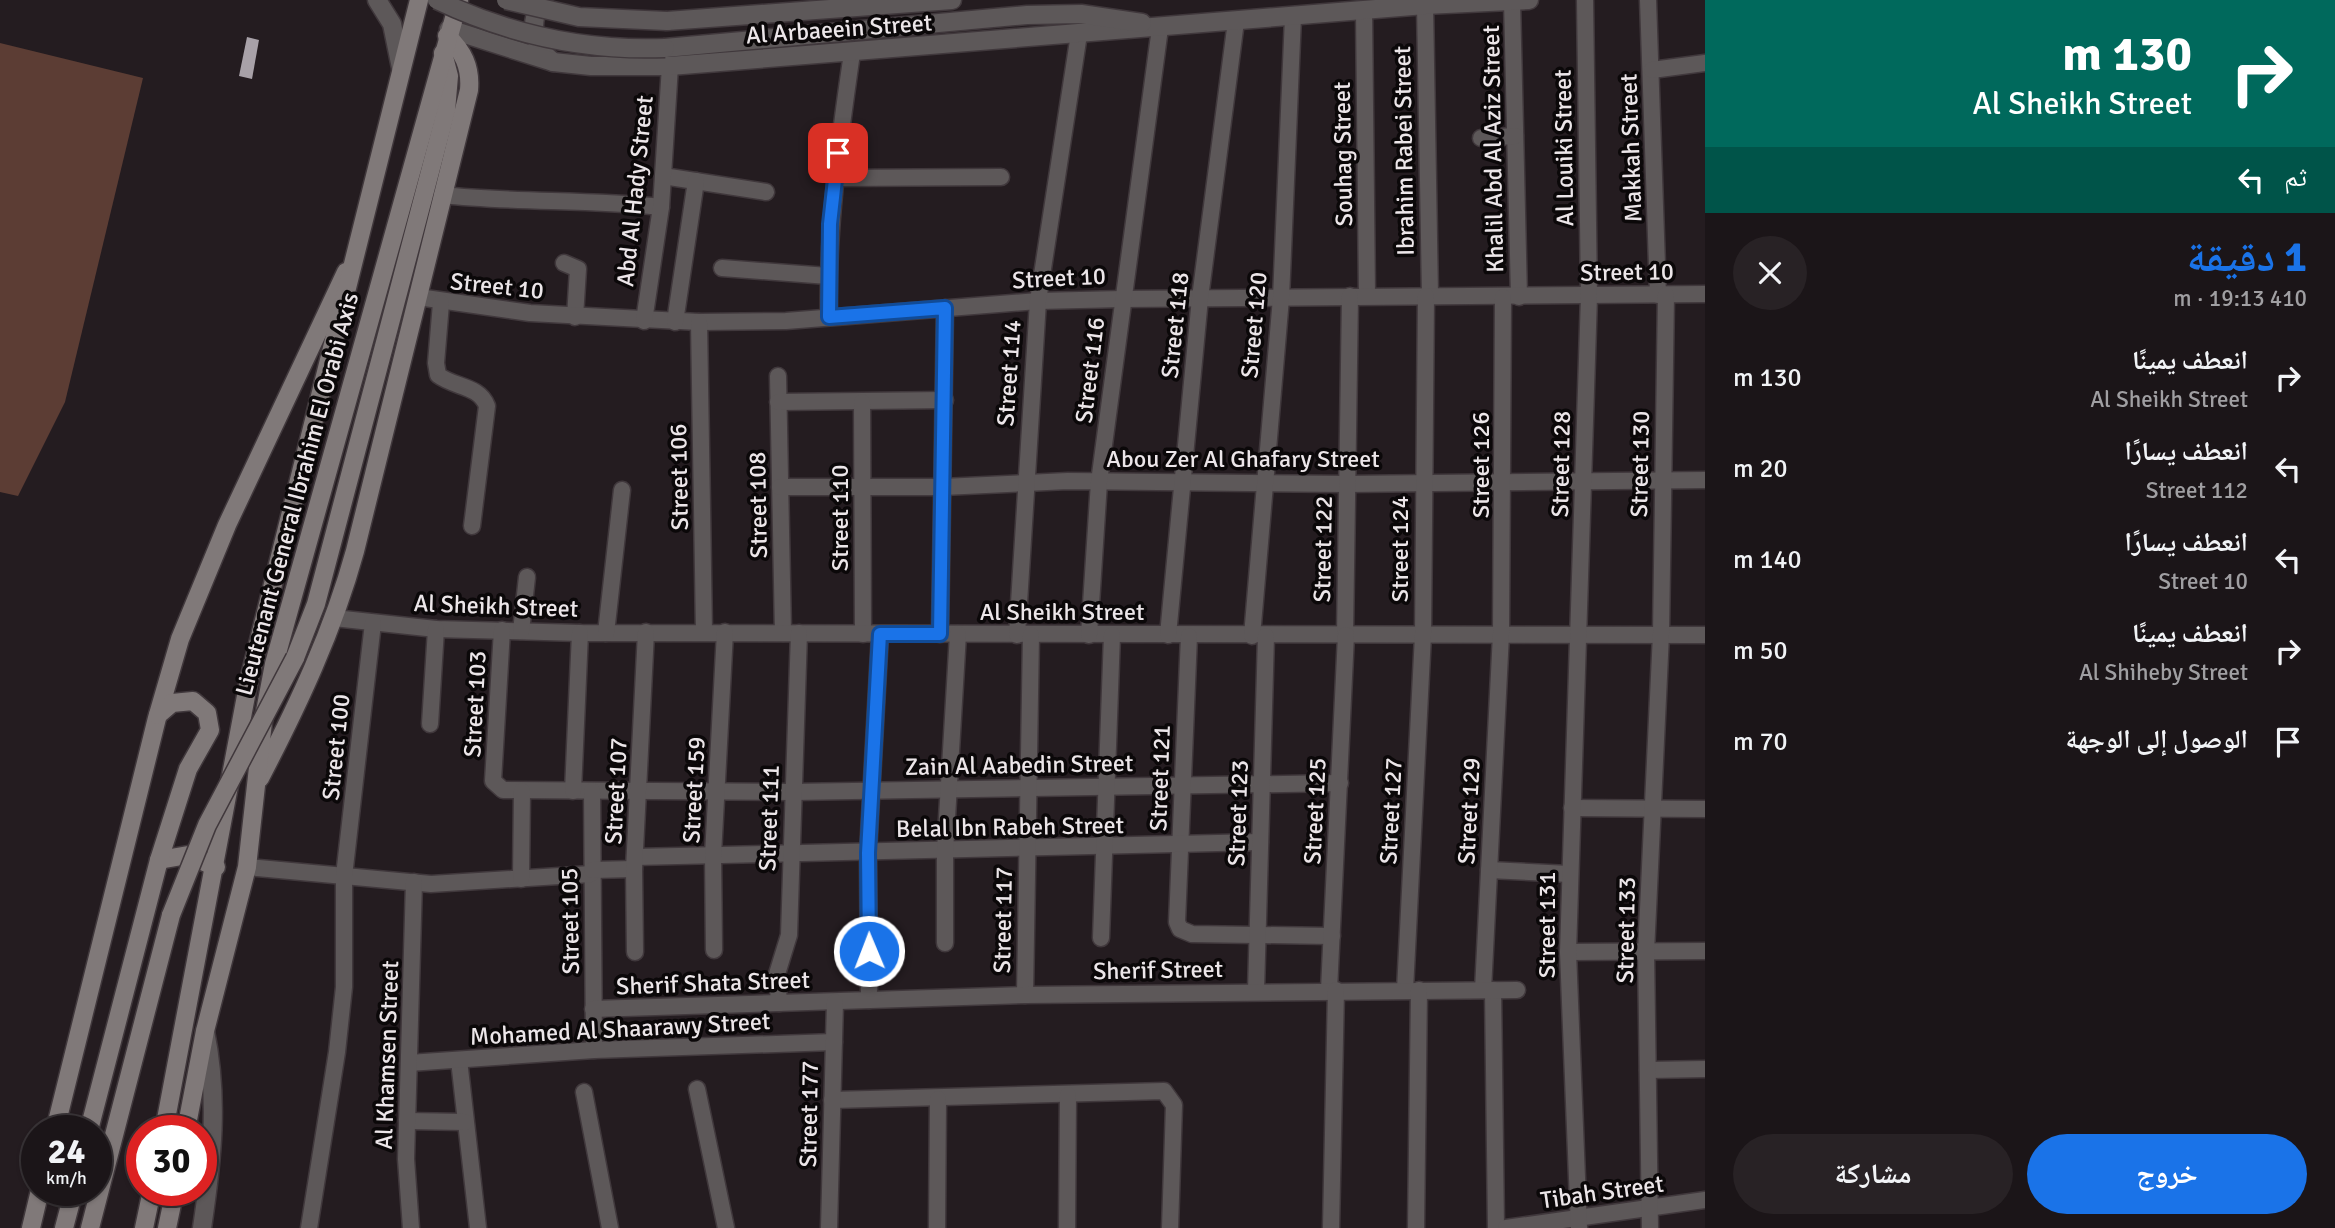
<!DOCTYPE html>
<html lang="ar">
<head>
<meta charset="utf-8">
<style>
	:root { --surface:#1b1518; --page:#282225; --text:#f1f3f6; --muted:#a09fa2; --line:#393437; --accent:#1a73e8 }
	body { margin:0; font-family:Signika,"Noto Naskh Arabic",sans-serif; background:var(--page); color:var(--text); direction:rtl; height:100vh; display:flex; flex-direction:column; font-size:26px; white-space:nowrap }
	* { box-sizing:border-box; margin:0 }
	p { font-size:23px; color:var(--muted) }
	.icon { flex:none; width:38px; height:38px; fill:none; stroke:currentColor; stroke-width:2; stroke-linecap:round; stroke-linejoin:round }
	.map { position:relative; flex:1; overflow:hidden; direction:ltr }
	.panel { display:flex; flex-direction:column; background:var(--surface); width:630px }
	.panel>* { flex:none }
	.banner { background:#00695c; color:#fff; overflow:hidden }
	.speed { position:absolute; left:21px; top:1115px; display:flex; gap:14px; font-size:35px; font-weight:700; text-align:center }
	.speed>* { display:grid; place-content:center; width:91px; height:91px; border-radius:50%; background:var(--surface); box-shadow:0 2px 5px #0004,0 0 0 2px var(--line); line-height:1 }
	.speed small { font-size:18px; font-weight:400 }
	.speed .limit { border:10px solid #d22; background:#fff; color:#111 }
	.pin { position:absolute; display:grid; place-items:center; width:60px; height:60px; color:#fff; margin:-30px; border-radius:14px; box-shadow:0 4px 10px #0006 }
	.me { position:absolute; width:77px; margin:-38px; rotate:359deg; stroke-linejoin:round; filter:drop-shadow(0 0 5px #0008) }
	.turn { display:flex; align-items:center; gap:24px; height:147px; padding:0 28px; font-size:32px }
	.turn .icon { width:91px; height:91px; stroke-width:2.5 }
	.turn b { display:block; font-size:49px; line-height:60px }
	.then { display:flex; align-items:center; height:66px; padding:0 28px; background:#0003; gap:14px; font-size:26px }
	.round { display:grid; place-items:center; flex:none; width:74px; height:74px; border-radius:37px; background:var(--page) }
	.headline { display:flex; align-items:center; justify-content:space-between; height:119px; padding:0 28px }
	h1 { font-size:42px; font-weight:700; line-height:52px; color:var(--accent) }
	.primary-button { display:flex; gap:14px; margin-top:auto; padding:14px 28px }
	.primary-button a { flex:1; height:80px; border-radius:42px; background:var(--accent); color:#fff; font-size:28px; font-weight:700; line-height:80px; text-align:center }
	.primary-button a+a { background:var(--page); color:var(--text) }
	ul { padding:0; list-style:none }
	li { display:flex; align-items:center; gap:21px; height:91px; padding:0 28px }
	li div { flex:1 }
	li b { display:block; font-size:26px }
	li em { font-style:normal }
	main { display:flex; flex:1; min-height:0 }
	.map>svg:first-child { display:block }
	.green { fill:#5c3d34 }
	.building { fill:#a8a1a8 }
	.lines { fill:none; stroke-linecap:round; stroke-linejoin:round }
	.minor-casing { stroke:#40383c; stroke-width:19 }
	.tertiary-casing { stroke:#40383c; stroke-width:21 }
	.secondary-casing { stroke:#40383c; stroke-width:21 }
	.minor { stroke:#5d5859; stroke-width:16 }
	.tertiary { stroke:#5d5859; stroke-width:18 }
	.secondary { stroke:#807979; stroke-width:18 }
	.tertiary-bridge-casing { stroke:#40383c; stroke-width:21; stroke-linecap:butt }
	.secondary-bridge-casing { stroke:#40383c; stroke-width:21; stroke-linecap:butt }
	.tertiary-bridge { stroke:#5d5859; stroke-width:18 }
	.secondary-bridge { stroke:#807979; stroke-width:18 }
	.route-casing { stroke:#114b97; stroke-width:18 }
	.route { stroke:#1a73e8; stroke-width:12 }
	.labels { text-anchor:middle; dominant-baseline:central; stroke-width:7; stroke-linejoin:round; paint-order:stroke }
	.street-label { font-size:24px; fill:#ece6e9; stroke:#0b0809 }
</style>
</head>
<body>
<main>
<section class="panel">
<div class="banner">
<div class="turn"><svg class="icon" aria-label="right" viewBox="0 0 24 24"><path d="M7 20v-9h11M14 6l5 5-5 5"/></svg><div><b>130 m</b>Al Sheikh Street</div></div>
<div class="then">ثم<svg class="icon" aria-label="left" viewBox="0 0 24 24"><path d="M17 20v-9H6M10 6l-5 5 5 5"/></svg></div>
</div>
<div class="headline"><div><h1>1 دقيقة</h1><p>410 m · 19:13</p></div><a class="round"><svg class="icon" aria-label="close" viewBox="0 0 24 24"><path d="M6 6l12 12M18 6L6 18"/></svg></a></div>
<ul>
<li><svg class="icon" aria-label="right" viewBox="0 0 24 24"><path d="M7 20v-9h11M14 6l5 5-5 5"/></svg><div><b>انعطف يمينًا</b><p>Al Sheikh Street</p></div><em>130 m</em></li>
<li><svg class="icon" aria-label="left" viewBox="0 0 24 24"><path d="M17 20v-9H6M10 6l-5 5 5 5"/></svg><div><b>انعطف يسارًا</b><p>Street 112</p></div><em>20 m</em></li>
<li><svg class="icon" aria-label="left" viewBox="0 0 24 24"><path d="M17 20v-9H6M10 6l-5 5 5 5"/></svg><div><b>انعطف يسارًا</b><p>Street 10</p></div><em>140 m</em></li>
<li><svg class="icon" aria-label="right" viewBox="0 0 24 24"><path d="M7 20v-9h11M14 6l5 5-5 5"/></svg><div><b>انعطف يمينًا</b><p>Al Shiheby Street</p></div><em>50 m</em></li>
<li><svg class="icon" aria-label="arrive" viewBox="0 0 24 24"><path d="M6 21V4h12l-3 4 3 4H6"/></svg><div><b>الوصول إلى الوجهة</b></div><em>70 m</em></li>
</ul>
<div class="primary-button"><a>خروج</a><a>مشاركة</a></div>
</section>
<div class="map">
<svg width="1705" height="1228" viewBox="0 0 1705 1228">
	<rect width="100%" height="100%" fill="#241c20"/>
	<!-- green -->
	<path class="green" d="M0,43L143,78L65,402L18,496L0,492Z"/>
	<!-- building -->
	<path class="building" d="M247,37L259,40L252,79L239,76Z"/>
	<g class="lines">
		<!-- minor casing -->
		<g class="minor-casing">
			<g id="minor">
				<path d="M1648,0L1658,295"/>
				<path d="M1512,1L1519,297"/>
				<path d="M1425,5L1430,296"/>
				<path d="M1364,11L1367,296"/>
				<path d="M1652,70L1705,63"/>
				<path d="M1481,138L1515,136"/>
				<path d="M663,176L766,192"/>
				<path d="M834,178L1001,177"/>
				<path d="M442,195C516,203 588,199 661,207"/>
				<path d="M564,263L578,269L575,317"/>
				<path d="M722,268L828,276"/>
				<path d="M418,297L530,313L699,322L786,321L1038,301L1122,299L1705,294"/>
				<path d="M441,303L436,363L438,375C455,388 479,385 487,406L472,526"/>
				<path d="M829,317C827,228 839,142 852,53"/>
				<path d="M644,321L661,207L670,66"/>
				<path d="M675,322L696,181"/>
				<path d="M699,322L704,632"/>
				<path d="M778,376L783,633"/>
				<path d="M778,402L945,400"/>
				<path d="M862,402L863,634"/>
				<path d="M780,487H943L1068,481L1346,484L1705,480"/>
				<path d="M334,618L436,629L580,633L1705,635"/>
				<path d="M502,630L493,781L503,790L793,792L1340,783"/>
				<path d="M521,631L527,577"/>
				<path d="M606,633L622,490"/>
				<path d="M940,634L945,308"/>
				<path d="M1017,635L1038,301L1079,34"/>
				<path d="M1089,635L1099,482L1160,28"/>
				<path d="M1168,635L1200,298L1236,21"/>
				<path d="M1345,635L1350,296"/>
				<path d="M1189,636L1177,922L1180,929L1192,934L1332,936"/>
				<path d="M1252,636L1281,298L1293,17"/>
				<path d="M430,724L436,629"/>
				<path d="M573,791L580,633"/>
				<path d="M592,791L594,1050"/>
				<path d="M1572,808L1705,809"/>
				<path d="M635,857L1260,842"/>
				<path d="M247,867L431,884L591,874"/>
				<path d="M592,870L634,869"/>
				<path d="M1489,870L1569,874"/>
				<path d="M521,879L522,791"/>
				<path d="M1101,938L1112,635"/>
				<path d="M945,943V851L958,634"/>
				<path d="M714,950L713,855L725,632"/>
				<path d="M635,952L634,869L646,632"/>
				<path d="M1568,952L1705,951"/>
				<path d="M1329,990L1346,635"/>
				<path d="M1405,990L1423,635L1426,296"/>
				<path d="M1483,990L1501,634L1503,297"/>
				<path d="M1493,990L1496,1228"/>
				<path d="M1256,991L1266,636"/>
				<path d="M1025,995L1031,635"/>
				<path d="M869,1000L868,853L880,634"/>
				<path d="M779,1003L777,974L789,935L799,633"/>
				<path d="M593,1009L1025,995L1517,990"/>
				<path d="M459,1060L478,1228"/>
				<path d="M409,1063L594,1050L834,1042"/>
				<path d="M1648,1070L1705,1069"/>
				<path d="M697,1089L726,1228"/>
				<path d="M584,1092L610,1228"/>
				<path d="M832,1100L1164,1091L1174,1105L1170,1228"/>
				<path d="M407,1121L465,1122"/>
				<path d="M309,1228L337,1052L344,987V876L373,623"/>
				<path d="M411,1228L406,1159L414,882"/>
				<path d="M829,1228L835,1002"/>
				<path d="M937,1228L938,1099"/>
				<path d="M1067,1228L1068,1095"/>
				<path d="M1331,1228L1336,990"/>
				<path d="M1416,1228L1419,990"/>
				<path d="M1506,1228L1705,1200"/>
				<path d="M1579,1228L1568,952L1589,296L1585,0"/>
				<path d="M1650,1228L1646,952L1661,634L1666,295"/>
			</g>
		</g>
		<!-- tertiary casing -->
		<g class="tertiary-casing">
			<g id="tertiary">
				<path d="M377,0L392,24L401,68"/>
				<path d="M543,0C528,22 532,45 553,62"/>
				<path d="M667,21L952,0"/>
				<path d="M449,29L553,62L591,66H670L1425,5L1529,0"/>
				<path d="M665,48L1027,15L1081,14L1142,23"/>
				<path d="M202,1228C212,1161 219,1099 205,1031"/>
			</g>
		</g>
		<!-- secondary casing -->
		<g class="secondary-casing">
			<g id="secondary">
				<path d="M295,658L316,604L446,111L449,76L443,53"/>
				<path d="M260,778C298,705 333,631 355,551L469,90C471,67 463,51 447,36"/>
				<path d="M159,860L188,855L216,867"/>
				<path d="M55,1130L157,718L180,639L227,525L346,272"/>
				<path d="M89,1130L159,860L188,769L210,730L207,713L193,701L172,703L158,715"/>
				<path d="M164,1130L249,680L419,0"/>
				<path d="M186,1130L205,1031L247,867L263,722L274,664L459,0"/>
				<path d="M31,1228L40,1190"/>
				<path d="M64,1228L74,1190"/>
				<path d="M90,1228L171,915"/>
				<path d="M144,1228L152,1190"/>
				<path d="M167,1228L175,1190"/>
			</g>
		</g>
		<!-- minor -->
		<use href="#minor" class="minor"/>
		<!-- tertiary -->
		<use href="#tertiary" class="tertiary"/>
		<!-- secondary -->
		<use href="#secondary" class="secondary"/>
		<!-- tertiary-bridge casing -->
		<g class="tertiary-bridge-casing">
			<g id="tertiary-bridge">
				<path d="M437,0C510,35 584,51 665,48"/>
				<path d="M506,0L579,17L667,21"/>
			</g>
		</g>
		<!-- secondary-bridge casing -->
		<g class="secondary-bridge-casing">
			<path id="secondary-bridge" d="M171,915L207,825L295,658"/>
		</g>
		<!-- tertiary-bridge -->
		<use href="#tertiary-bridge" class="tertiary-bridge"/>
		<!-- secondary-bridge -->
		<use href="#secondary-bridge" class="secondary-bridge"/>
	</g>
	<g class="lines">
		<!-- route casing -->
		<g class="route-casing">
			<path id="route" d="M838,153L830,224L829,317L945,308L940,634H880L868,853L869,951"/>
		</g>
		<!-- route -->
		<use href="#route" class="route"/>
	</g>
	<g class="labels">
		<!-- street labels -->
		<g class="street-label">
			<text transform="translate(839 29) rotate(-4)">Al Arbaeein Street</text>
			<text transform="translate(1564 148) rotate(-91)">Al Louiki Street</text>
			<text transform="translate(1631 148) rotate(-92)">Makkah Street</text>
			<text transform="translate(1493 149) rotate(-91)">Khalil Abd Al Aziz Street</text>
			<text transform="translate(1404 151) rotate(-91)">Ibrahim Rabei Street</text>
			<text transform="translate(1343 154) rotate(-91)">Souhag Street</text>
			<text transform="translate(635 191) rotate(-84)">Abd Al Hady Street</text>
			<text transform="translate(1627 272) rotate(-1)">Street 10</text>
			<text transform="translate(1059 278) rotate(-3)">Street 10</text>
			<text transform="translate(497 286) rotate(6)">Street 10</text>
			<text transform="translate(1175 325) rotate(-84)">Street 118</text>
			<text transform="translate(1254 325) rotate(-85)">Street 120</text>
			<text transform="translate(1090 370) rotate(-83)">Street 116</text>
			<text transform="translate(1009 373) rotate(-86)">Street 114</text>
			<text x="1243" y="459">Abou Zer Al Ghafary Street</text>
			<text transform="translate(1561 464) rotate(-89)">Street 128</text>
			<text transform="translate(1640 464) rotate(-89)">Street 130</text>
			<text transform="translate(1481 465) rotate(-90)">Street 126</text>
			<text transform="translate(679 477) rotate(-91)">Street 106</text>
			<text transform="translate(297 494) rotate(-75)">Lieutenant General Ibrahim El Orabi Axis</text>
			<text transform="translate(758 505) rotate(-91)">Street 108</text>
			<text transform="translate(840 518) rotate(-90)">Street 110</text>
			<text transform="translate(1323 549) rotate(-89)">Street 122</text>
			<text transform="translate(1400 549) rotate(-90)">Street 124</text>
			<text transform="translate(496 606) rotate(2)">Al Sheikh Street</text>
			<text x="1062" y="612">Al Sheikh Street</text>
			<text transform="translate(475 704) rotate(-87)">Street 103</text>
			<text transform="translate(336 747) rotate(-84)">Street 100</text>
			<text transform="translate(1019 765) rotate(-1)">Zain Al Aabedin Street</text>
			<text transform="translate(1160 778) rotate(-88)">Street 121</text>
			<text transform="translate(694 790) rotate(-87)">Street 159</text>
			<text transform="translate(616 791) rotate(-87)">Street 107</text>
			<text transform="translate(1315 811) rotate(-87)">Street 125</text>
			<text transform="translate(1391 811) rotate(-87)">Street 127</text>
			<text transform="translate(1469 811) rotate(-87)">Street 129</text>
			<text transform="translate(1238 813) rotate(-88)">Street 123</text>
			<text transform="translate(769 818) rotate(-88)">Street 111</text>
			<text transform="translate(1010 827) rotate(-1)">Belal Ibn Rabeh Street</text>
			<text transform="translate(1003 920) rotate(-89)">Street 117</text>
			<text transform="translate(570 921) rotate(-91)">Street 105</text>
			<text transform="translate(1547 925) rotate(-90)">Street 131</text>
			<text transform="translate(1626 930) rotate(-89)">Street 133</text>
			<text transform="translate(1158 970) rotate(-1)">Sherif Street</text>
			<text transform="translate(713 983) rotate(-2)">Sherif Shata Street</text>
			<text transform="translate(620 1029) rotate(-3)">Mohamed Al Shaarawy Street</text>
			<text transform="translate(387 1055) rotate(-88)">Al Khamsen Street</text>
			<text transform="translate(809 1114) rotate(-89)">Street 177</text>
			<text transform="translate(1602 1192) rotate(-8)">Tibah Street</text>
		</g>
	</g>
</svg>
<div class="speed"><div>24<small>km/h</small></div><div class="limit">30</div></div>
<div class="pin" style="left:838px;top:153px;background:#d93025"><svg class="icon" aria-label="arrive" viewBox="0 0 24 24"><path d="M6 21V4h12l-3 4 3 4H6"/></svg></div>
<svg class="me" style="left:869px;top:951px" viewBox="-20 -20 40 40"><circle r="17" fill="#1a73e8" stroke="#fff" stroke-width="3"/><path d="M0-11L8 9 0 5-8 9z" fill="#fff"/></svg>
</div>
</main>
</body>
</html>
